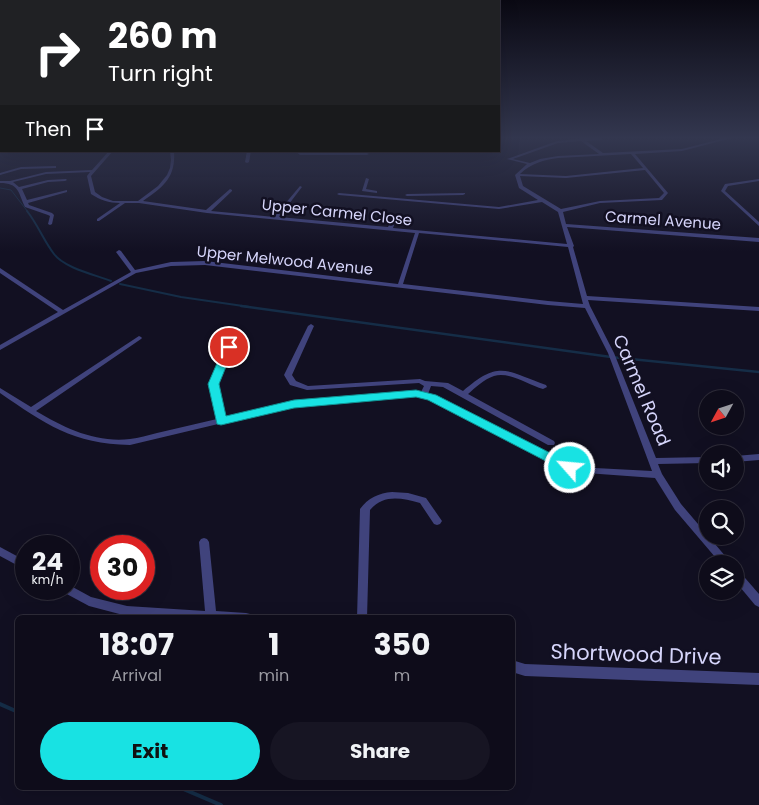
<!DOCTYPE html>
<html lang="en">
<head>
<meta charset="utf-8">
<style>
	:root { --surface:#0e0c1a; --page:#171523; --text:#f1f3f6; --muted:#9b9ba2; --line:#2e2c39; --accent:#18e2e3 }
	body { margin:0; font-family:Poppins,sans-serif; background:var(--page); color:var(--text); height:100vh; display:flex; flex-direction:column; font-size:19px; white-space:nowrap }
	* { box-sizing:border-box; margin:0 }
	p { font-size:16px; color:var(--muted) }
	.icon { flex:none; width:28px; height:28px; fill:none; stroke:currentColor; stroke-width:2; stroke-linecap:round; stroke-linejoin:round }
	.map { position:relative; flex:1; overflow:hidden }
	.details { position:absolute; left:15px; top:615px; width:500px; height:175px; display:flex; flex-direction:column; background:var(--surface); border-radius:8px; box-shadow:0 5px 20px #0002,0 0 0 1px var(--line) }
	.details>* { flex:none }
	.hud { position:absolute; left:0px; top:0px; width:500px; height:152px; box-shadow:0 5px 20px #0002,0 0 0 1px var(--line); background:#202124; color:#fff; overflow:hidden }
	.needle { width:32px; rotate:230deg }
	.tools { position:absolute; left:699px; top:390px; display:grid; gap:10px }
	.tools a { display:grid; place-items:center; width:45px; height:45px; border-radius:50%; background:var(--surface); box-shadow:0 5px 20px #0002,0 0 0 1px var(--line); font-size:25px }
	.speed { position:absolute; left:15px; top:535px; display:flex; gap:10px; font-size:25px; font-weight:700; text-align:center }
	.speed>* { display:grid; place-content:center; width:65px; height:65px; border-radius:50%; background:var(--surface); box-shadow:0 5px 20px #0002,0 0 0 1px var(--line); line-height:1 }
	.speed small { font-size:12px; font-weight:400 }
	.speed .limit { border:8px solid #d22; background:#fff; color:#111 }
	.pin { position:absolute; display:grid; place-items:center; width:42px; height:42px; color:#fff; margin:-21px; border:2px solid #fff; border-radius:50%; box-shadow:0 1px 5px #0007 }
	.me { position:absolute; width:55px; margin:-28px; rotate:297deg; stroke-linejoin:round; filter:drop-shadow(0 0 4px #0008) }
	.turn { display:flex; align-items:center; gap:18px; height:105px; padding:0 25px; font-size:22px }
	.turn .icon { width:65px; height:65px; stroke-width:2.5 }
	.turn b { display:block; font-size:35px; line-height:42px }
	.then { display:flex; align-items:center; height:48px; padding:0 25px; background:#0003; gap:10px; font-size:19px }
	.eta { display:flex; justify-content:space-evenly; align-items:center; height:85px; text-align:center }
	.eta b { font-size:30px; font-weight:700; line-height:35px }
	.cta { display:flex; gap:10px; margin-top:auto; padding:10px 25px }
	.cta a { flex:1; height:58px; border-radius:30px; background:var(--accent); color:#111; font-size:20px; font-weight:700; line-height:58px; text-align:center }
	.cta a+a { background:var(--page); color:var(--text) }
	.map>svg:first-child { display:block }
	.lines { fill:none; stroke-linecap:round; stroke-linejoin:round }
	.stream-far3 { stroke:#152d47; stroke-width:1 }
	.stream-far2 { stroke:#152d47; stroke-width:2 }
	.stream-far1 { stroke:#152d47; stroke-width:2.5 }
	.stream { stroke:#152d47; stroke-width:4 }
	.minor { fill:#40437c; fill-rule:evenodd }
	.route { fill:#18e2e3; stroke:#109394 }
	.labels { text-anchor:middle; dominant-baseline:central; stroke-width:5; stroke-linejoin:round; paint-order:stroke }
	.far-street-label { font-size:15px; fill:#d6d5fb; stroke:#121022 }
	.street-label { font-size:18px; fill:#d6d5fb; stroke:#121022 }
	.near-street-label { font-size:21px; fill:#d6d5fb; stroke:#121022 }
</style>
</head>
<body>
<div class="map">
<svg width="759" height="805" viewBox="0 0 759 805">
	<rect width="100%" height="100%" fill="#121022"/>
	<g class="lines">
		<!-- stream-far3 -->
		<path class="stream-far3" d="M0,188L11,190L28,212"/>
		<!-- stream-far2 -->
		<g class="stream-far2">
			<path d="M27,211C38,225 44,241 54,254C64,268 96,275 111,281"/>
			<path d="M120,284L181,297L250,307"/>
		</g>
		<!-- stream-far1 -->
		<path class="stream-far1" d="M241,306L611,357L759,372"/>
		<!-- stream -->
		<g class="stream">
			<path d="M0,704L18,712"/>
			<path d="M181,788L221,805"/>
		</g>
		<!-- minor -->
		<g class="minor">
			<path d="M579,138H602L601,140L586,141L603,153L682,149L725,138H732L682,151L635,154L668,193L662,200L600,203L563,212L566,224L759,238V242L567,227L574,246L573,247L587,296L759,307V311L588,300L590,306L614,353L656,458L708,457V463L658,464L662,474L681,504L732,564H721L675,510L655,478L572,472L430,399L416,395L294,406L130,445C73,444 45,424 0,393V388L31,407L139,336L141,337L142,338L141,339L36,411C64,428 96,443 130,439C139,438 148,435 157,433C177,428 197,424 217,419L210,384L226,347L229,345L232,347L218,384L224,418L294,402L416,391L421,392L424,386L419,383L307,390L290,385L284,375L308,326L311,324L314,326L292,375L296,381L308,386L420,379L425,381L448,383L463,391C499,360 505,370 546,385L547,387L543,389C528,385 509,371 494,376C484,379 475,388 468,394L554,441L555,443L554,445H548L443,387L431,386L428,394L435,395L576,467L652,471L608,353L585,308L548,305L205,265L171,266L136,273L0,350V345L58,312L0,273V268L63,310L131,272L116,252L119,250L121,251L135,270L171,262L205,261L398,284L415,233L207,213L139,203H125L99,221H97V219L120,203C109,203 100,200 91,194L87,176L90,172L46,174L13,182L19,187L48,180L66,179L67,180L65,181L48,182L22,189L27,200L67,190V192L28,203L29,205L52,213L54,215L52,224L50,225L48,224L50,216L48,215L25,207C18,192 19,183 0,183V181H10L46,172L92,170L109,151H113L91,176L95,192L102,197L113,201H138L158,186L167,175L170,168L171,160L170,151H174C176,178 163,187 143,201L206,210L230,189L232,190V191L211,211L274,217L300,186L302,187L279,217L388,227L393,217L395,216L397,217L393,228L567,244L558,212L542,202L499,209L339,195L337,194L339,193L499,207L538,200L519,188L515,175L527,164L507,159L557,141L579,139ZM581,141L599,154L558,156L540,159L530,163L513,159L558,143ZM631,154L643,168L566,176L520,174C531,163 544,160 558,158ZM645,170L664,193L659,198L600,201L561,209L523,186L520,176L566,178ZM419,233L568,247L583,304L548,301L403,284Z"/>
			<path d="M247,151H251L249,162L247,163L245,162Z"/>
			<path d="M295,151H299L301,153H367L369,154L367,155H300Z"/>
			<path d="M55,166H56V168L21,169L0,175V173L21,167Z"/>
			<path d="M366,178L369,179L366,189L377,191V193L362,191Z"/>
			<path d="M759,179V181L728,186L725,191L759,222V226L721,191L725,184Z"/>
			<path d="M465,193V194L463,195L407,196L405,195L407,194Z"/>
			<path d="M759,454V460L735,462V456Z"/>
			<path d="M392,492L408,493L426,498L442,521L440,524L437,525L434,524L420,503C401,498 384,494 370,510L367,618H357L360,509C368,498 379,493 392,492Z"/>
			<path d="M204,538L207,539L209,542L216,611L246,613L250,614L251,618H154L127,616L89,606L63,592L62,589H69V585L91,597L127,606L205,611L199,542L201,539Z"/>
			<path d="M0,547L26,561V570L0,556Z"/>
			<path d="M735,570L739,571L759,594V607L755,605L735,581Z"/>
			<path d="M512,660L525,664L759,673V685L525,676L512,672Z"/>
		</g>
	</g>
	<!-- sky -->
	<linearGradient id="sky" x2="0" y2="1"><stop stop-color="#0a0913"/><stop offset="0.55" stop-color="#33374f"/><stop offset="1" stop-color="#33374f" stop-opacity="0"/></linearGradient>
	<rect width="759" height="251" fill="url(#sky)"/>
	<!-- route -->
	<path class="route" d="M229,344L234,347L219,384L226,416L294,400L416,390L436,395L574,465L576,468L574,471H565L428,400L416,397L294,408L221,425L217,424L208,384L224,347Z"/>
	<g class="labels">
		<!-- far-street labels -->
		<g class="far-street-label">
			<text transform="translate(337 212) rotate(6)">Upper Carmel Close</text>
			<text transform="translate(663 220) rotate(4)">Carmel Avenue</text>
			<text transform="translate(285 260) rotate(6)">Upper Melwood Avenue</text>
		</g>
		<!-- street labels -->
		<g class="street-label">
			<text transform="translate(642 390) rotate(67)">Carmel Road</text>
		</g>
		<!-- near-street labels -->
		<g class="near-street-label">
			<text transform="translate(636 654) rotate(2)">Shortwood Drive</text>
		</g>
	</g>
</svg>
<div class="tools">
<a><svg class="needle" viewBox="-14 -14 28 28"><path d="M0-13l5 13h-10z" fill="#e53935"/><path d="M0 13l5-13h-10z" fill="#9b9ba2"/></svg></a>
<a><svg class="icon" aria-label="sound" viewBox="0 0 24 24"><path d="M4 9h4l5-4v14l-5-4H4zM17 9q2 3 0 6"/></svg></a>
<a><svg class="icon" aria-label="search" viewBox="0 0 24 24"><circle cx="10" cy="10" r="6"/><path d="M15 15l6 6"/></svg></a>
<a><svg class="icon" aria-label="layers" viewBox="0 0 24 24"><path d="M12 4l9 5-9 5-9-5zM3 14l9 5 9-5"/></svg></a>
</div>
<div class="speed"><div>24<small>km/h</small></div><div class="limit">30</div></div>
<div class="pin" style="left:229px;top:347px;background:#d93025"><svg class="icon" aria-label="arrive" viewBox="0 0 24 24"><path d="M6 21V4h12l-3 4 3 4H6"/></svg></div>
<svg class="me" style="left:570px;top:468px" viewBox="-20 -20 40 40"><circle r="17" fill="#18e2e3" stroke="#fff" stroke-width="3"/><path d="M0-11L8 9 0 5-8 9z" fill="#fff"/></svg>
<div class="hud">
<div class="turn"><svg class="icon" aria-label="right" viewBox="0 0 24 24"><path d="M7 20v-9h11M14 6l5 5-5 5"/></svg><div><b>260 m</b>Turn right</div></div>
<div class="then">Then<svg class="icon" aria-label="arrive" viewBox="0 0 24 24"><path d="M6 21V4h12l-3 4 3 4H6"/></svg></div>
</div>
<section class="details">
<div class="eta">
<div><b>18:07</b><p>Arrival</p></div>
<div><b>1</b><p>min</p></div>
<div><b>350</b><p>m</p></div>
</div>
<div class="cta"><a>Exit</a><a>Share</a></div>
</section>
</div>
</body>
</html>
